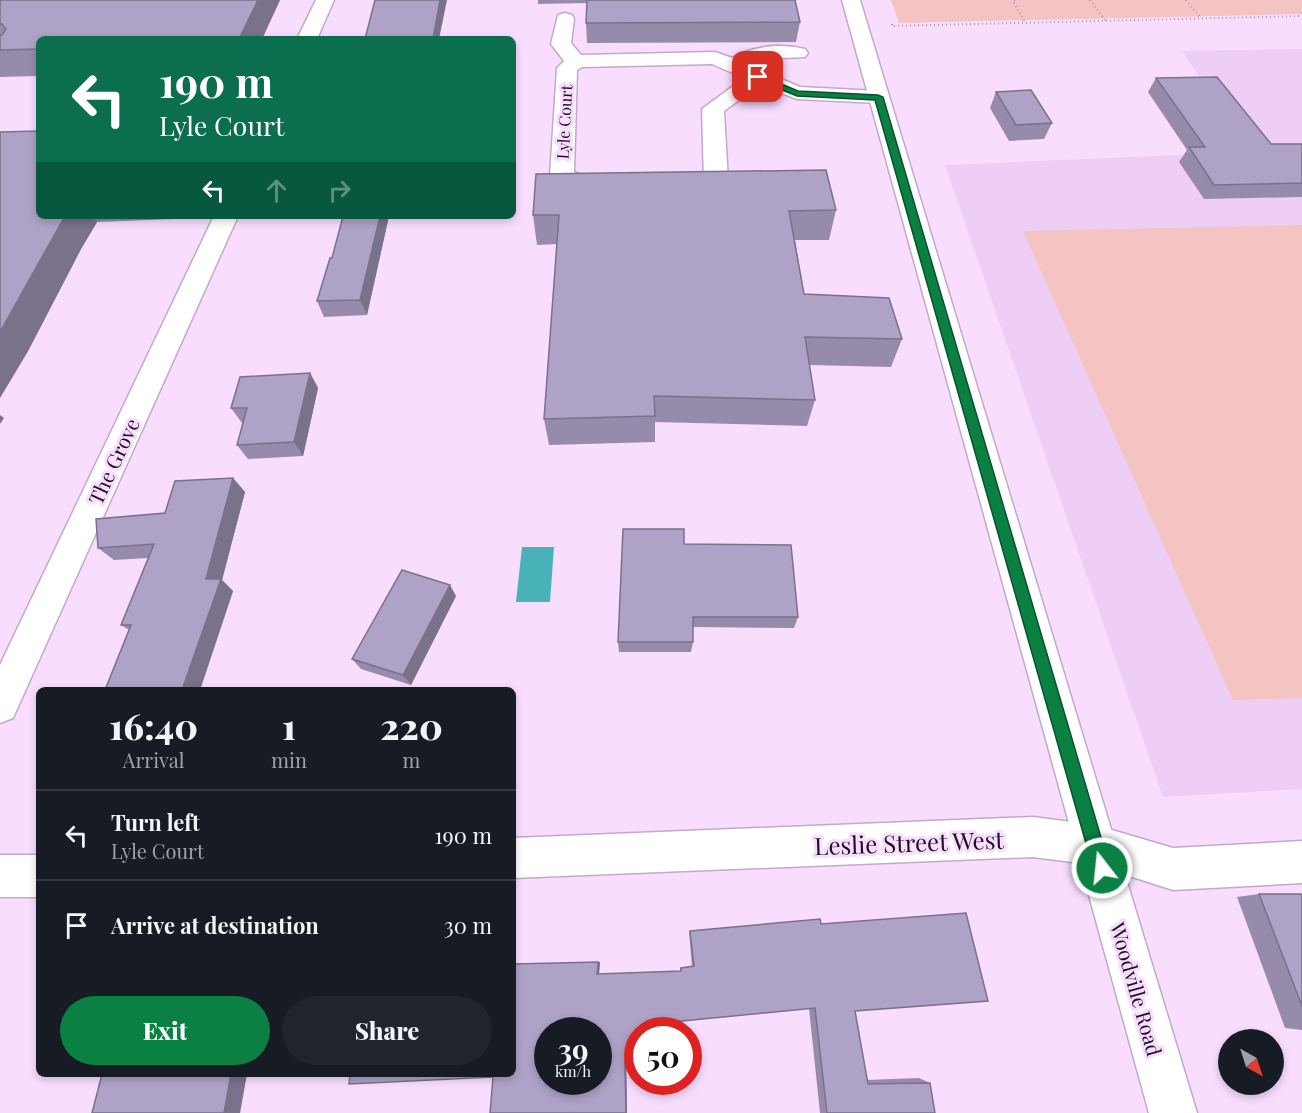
<!DOCTYPE html>
<html lang="en">
<head>
<meta charset="utf-8">
<style>
	:root { --surface:#171b24; --page:#20242c; --text:#f1f3f6; --muted:#9ea1a6; --line:#363941; --accent:#0b8043 }
	body { margin:0; font-family:"Playfair Display",serif; background:var(--page); color:var(--text); height:100vh; display:flex; flex-direction:column; font-size:22px; white-space:nowrap }
	* { box-sizing:border-box; margin:0 }
	p { font-size:20px; color:var(--muted) }
	.icon { flex:none; width:33px; height:33px; fill:none; stroke:currentColor; stroke-width:2; stroke-linecap:round; stroke-linejoin:round }
	.map { position:relative; flex:1; overflow:hidden }
	.panel { position:absolute; left:36px; top:687px; width:480px; height:390px; display:flex; flex-direction:column; background:var(--surface); border-radius:9px; box-shadow:0 3px 9px #0003 }
	.panel>* { flex:none }
	.top-card { position:absolute; left:36px; top:36px; width:480px; height:183px; border-radius:9px; box-shadow:0 3px 9px #0003; background:#0b6e4f; color:#fff; overflow:hidden }
	.needle { width:39px; rotate:141deg }
	.buttons { position:absolute; left:1218px; top:1029px; display:grid; gap:12px }
	.buttons a { display:grid; place-items:center; width:66px; height:66px; border-radius:50%; background:var(--surface); box-shadow:0 3px 9px #0003; font-size:30px }
	.speed { position:absolute; left:534px; top:1017px; display:flex; gap:12px; font-size:30px; font-weight:700; text-align:center }
	.speed>* { display:grid; place-content:center; width:78px; height:78px; border-radius:50%; background:var(--surface); box-shadow:0 3px 9px #0003; line-height:1 }
	.speed small { font-size:15px; font-weight:400 }
	.speed .limit { border:9px solid #d22; background:#fff; color:#111 }
	.pin { position:absolute; display:grid; place-items:center; width:51px; height:51px; color:#fff; margin:-26px; border-radius:12px; box-shadow:0 3px 9px #0006 }
	.me { position:absolute; width:66px; margin:-33px; rotate:344deg; stroke-linejoin:round; filter:drop-shadow(0 0 4px #0008) }
	.turn { display:flex; align-items:center; gap:21px; height:126px; padding:0 24px; font-size:27px }
	.turn .icon { width:78px; height:78px; stroke-width:2.5 }
	.turn b { display:block; font-size:42px; line-height:51px }
	.lanes { display:flex; align-items:center; height:57px; padding:0 24px; background:#0003; justify-content:center; gap:30px; direction:ltr }
	.lanes .off { opacity:.35 }
	.eta { display:flex; justify-content:space-evenly; align-items:center; height:102px; text-align:center }
	.eta b { font-size:36px; font-weight:800; line-height:42px }
	.primary-button { display:flex; gap:12px; margin-top:auto; padding:12px 24px }
	.primary-button a { flex:1; height:69px; border-radius:36px; background:var(--accent); color:#fff; font-size:24px; font-weight:800; line-height:69px; text-align:center }
	.primary-button a+a { background:var(--page); color:var(--text) }
	ul { padding:0; list-style:none }
	li { display:flex; align-items:center; gap:18px; height:90px; padding:0 24px; border-top:2px solid var(--line) }
	li div { flex:1 }
	li b { display:block; font-size:22px }
	li em { font-style:normal }
	.map>svg:first-child { display:block }
	.built { fill:#efcef6 }
	.green { fill:#f3c4c2 }
	.water { fill:#49b3b9 }
	.lines { fill:none; stroke-linecap:round; stroke-linejoin:round }
	.street-casing { stroke:#c3a9c9; stroke-width:3 }
	.secondary-casing { stroke:#c3a9c9; stroke-width:3 }
	.path { stroke:#ab96b0; stroke-width:2; stroke-dasharray:1 3; stroke-linecap:butt }
	.street { fill:#fff; fill-rule:evenodd }
	.secondary { fill:#fff; fill-rule:evenodd }
	.wall { fill:#968bab }
	.shaded-wall { fill:#7a718b }
	.building { fill:#aea2c7; stroke:#7a718b; stroke-width:1.5; fill-rule:evenodd }
	.route { fill:#0b8043; stroke:#07532c; stroke-width:1.5 }
	.labels { text-anchor:middle; dominant-baseline:central; stroke-width:6; stroke-linejoin:round; paint-order:stroke }
	.far-street-label { font-size:16px; fill:#1c131f; stroke:#f9ddff }
	.street-label { font-size:20px; fill:#1c131f; stroke:#f9ddff }
	.near-street-label { font-size:24px; fill:#1c131f; stroke:#f9ddff }
</style>
</head>
<body>
<div class="map">
<svg width="1302" height="1113" viewBox="0 0 1302 1113">
	<rect width="100%" height="100%" fill="#f9ddff"/>
	<!-- built -->
	<path class="built" d="M1302,49V789L1163,797L945,165L1252,152L1182,51Z"/>
	<!-- green -->
	<g class="green">
		<path d="M891,0H1302V14L899,23Z"/>
		<path d="M1302,225V698L1233,700L1023,231Z"/>
	</g>
	<!-- water -->
	<path class="water" d="M522,547H554L550,602H516Z"/>
	<g class="lines">
		<!-- street casing -->
		<g class="street-casing">
			<g id="street">
				<path d="M316,0H334L317,39H297Z"/>
				<path d="M565,13L572,15L574,19L571,43L581,55L715,52L732,58C754,46 780,43 805,49L808,53L805,57L760,59L748,65L800,87L878,91L885,93L888,97L885,101L878,103L797,99L760,85L724,111L728,181L724,186L716,188L708,186L704,181L702,109L744,78L712,64L582,67L577,70L574,172L584,176L611,178L615,183L611,188C594,192 562,192 550,176L557,68L564,61L551,44L558,15Z"/>
				<path d="M214,216H238L13,718L0,723V665Z"/>
				<path d="M1033,817L1095,825L1173,848L1302,841V883L1173,890L1095,865L1033,857L513,878V838Z"/>
				<rect x="0" y="855" width="39" height="42"/>
			</g>
		</g>
		<!-- secondary casing -->
		<g class="secondary-casing">
			<path id="secondary" d="M842,0H860L1197,1113H1149Z"/>
		</g>
		<!-- path -->
		<g class="path">
			<path d="M1015,0L1013,1L1025,22"/>
			<path d="M1090,0L1105,20"/>
			<path d="M1186,0L1201,18"/>
			<path d="M892,24V26L1302,16"/>
		</g>
		<!-- street -->
		<use href="#street" class="street"/>
		<!-- secondary -->
		<use href="#secondary" class="secondary"/>
	</g>
	<!-- wall -->
	<g class="wall">
		<path d="M0,0H280L262,39H39V76L0,77Z"/>
		<path d="M538,0H795L800,22L796,42L587,43L586,23L587,3L538,4Z"/>
		<path d="M1156,78L1271,144H1302V197L1204,199L1179,162L1187,150L1148,92Z"/>
		<path d="M996,92L1052,123L1044,139L1009,141L990,108Z"/>
		<path d="M836,210L829,240H795L804,294L902,339L891,367L809,365L815,400L807,426L655,422V442L549,445L544,419L557,244L537,245L533,215Z"/>
		<path d="M39,216H174L173,219L97,222L81,249L27,353Z"/>
		<path d="M343,216H389L367,315L324,317L317,301L332,258Z"/>
		<path d="M310,373L318,388L303,456L248,459L237,445L243,423H242L231,408Z"/>
		<path d="M233,478L245,492L222,580L233,591L200,690H105L129,630L121,625L148,558L114,560L98,548Z"/>
		<path d="M684,544L798,617L794,628L693,627V642L691,652H619L618,642Z"/>
		<path d="M456,596L411,685L361,669L352,659Z"/>
		<path d="M1259,894L1302,896V1030L1285,1028L1237,897Z"/>
		<path d="M821,924L855,1011L867,1080L919,1078L930,1083L935,1113H820L809,1008L672,1022L626,1061L627,1113H490L493,1077L600,962L599,974L680,971V968L692,967L689,932L690,931Z"/>
	</g>
	<!-- shaded-wall -->
	<g class="shaded-wall">
		<path d="M258,0H280L262,39H239Z"/>
		<path d="M440,0H447L439,39H433Z"/>
		<path d="M65,216H93L97,222L81,249L27,353L0,398V332Z"/>
		<path d="M380,216H389L367,315L360,300Z"/>
		<path d="M310,373L318,388L303,456L294,442Z"/>
		<path d="M0,415L4,418L0,424Z"/>
		<path d="M233,478L245,492L222,580L233,591L200,690H183L206,579Z"/>
		<path d="M450,585L456,596L411,685L403,675Z"/>
		<path d="M598,962H600L599,974H597Z"/>
		<path d="M626,1058L627,1113H626L625,1061Z"/>
		<path d="M231,1074H247L240,1113H224Z"/>
	</g>
	<!-- building -->
	<g class="building">
		<path d="M0,0H258L239,39H39V49L0,50V35H2L6,29L2,24H0Z"/>
		<path d="M375,0H440L433,39H365Z"/>
		<path d="M587,0H795L800,22L586,23Z"/>
		<path d="M1217,77L1271,144H1302V183L1214,185L1189,147H1205L1156,78Z"/>
		<path d="M1031,90L1052,123L1016,125L996,92Z"/>
		<path d="M39,131V216H65L0,332V132Z"/>
		<path d="M826,170L836,210L789,211L804,294L889,298L902,339L805,337L815,400L654,396L655,416L544,419L559,215H533L536,174Z"/>
		<path d="M343,216H380L360,300L317,301L330,258H332Z"/>
		<path d="M310,373L294,442L237,445L247,408H231L240,377Z"/>
		<path d="M233,478L206,579H221L182,690H207H105L131,625H121L154,544L98,548L96,519L165,513L175,481Z"/>
		<path d="M623,529H684V544L791,545L798,617H693V642H618Z"/>
		<path d="M402,570L450,585L403,675L352,659Z"/>
		<path d="M1259,894H1301L1302,896V1006Z"/>
		<path d="M966,913L988,1001L855,1011L868,1084L930,1083L935,1113H827L815,1008L672,1022V1030H638V1061H625L626,1113H490L493,1077L349,1084L350,1074H513V964L598,962L597,974L681,971V968L694,966L690,931L820,919L821,924ZM548,1030H598V1082H548Z"/>
		<path d="M102,1074H231L224,1113H92Z"/>
	</g>
	<!-- route -->
	<path class="route" d="M755,75H760L798,91L878,95L883,97L1110,868L1108,874L1102,876L1096,874L1093,868L875,100L797,96L755,79Z"/>
	<g class="labels">
		<!-- far-street labels -->
		<g class="far-street-label">
			<text transform="translate(564 122) rotate(-87)">Lyle Court</text>
		</g>
		<!-- street labels -->
		<g class="street-label">
			<text transform="translate(113 461) rotate(-65)">The Grove</text>
			<text transform="translate(1137 989) rotate(74)">Woodville Road</text>
		</g>
		<!-- near-street labels -->
		<g class="near-street-label">
			<text transform="translate(909 842) rotate(-2)">Leslie Street West</text>
		</g>
	</g>
</svg>
<div class="buttons">
<a><svg class="needle" viewBox="-14 -14 28 28"><path d="M0-13l5 13h-10z" fill="#e53935"/><path d="M0 13l5-13h-10z" fill="#9ea1a6"/></svg></a>
</div>
<div class="speed"><div>39<small>km/h</small></div><div class="limit">50</div></div>
<div class="pin" style="left:758px;top:77px;background:#d93025"><svg class="icon" aria-label="arrive" viewBox="0 0 24 24"><path d="M6 21V4h12l-3 4 3 4H6"/></svg></div>
<svg class="me" style="left:1102px;top:868px" viewBox="-20 -20 40 40"><circle r="17" fill="#0b8043" stroke="#fff" stroke-width="3"/><path d="M0-11L8 9 0 5-8 9z" fill="#fff"/></svg>
<div class="top-card">
<div class="turn"><svg class="icon" aria-label="left" viewBox="0 0 24 24"><path d="M17 20v-9H6M10 6l-5 5 5 5"/></svg><div><b>190 m</b>Lyle Court</div></div>
<div class="lanes"><svg class="icon" aria-label="left" viewBox="0 0 24 24"><path d="M17 20v-9H6M10 6l-5 5 5 5"/></svg><svg class="icon off" aria-label="ahead" viewBox="0 0 24 24"><path d="M12 20V5M6 11l6-6 6 6"/></svg><svg class="icon off" aria-label="right" viewBox="0 0 24 24"><path d="M7 20v-9h11M14 6l5 5-5 5"/></svg></div>
</div>
<section class="panel">
<div class="eta">
<div><b>16:40</b><p>Arrival</p></div>
<div><b>1</b><p>min</p></div>
<div><b>220</b><p>m</p></div>
</div>
<ul>
<li><svg class="icon" aria-label="left" viewBox="0 0 24 24"><path d="M17 20v-9H6M10 6l-5 5 5 5"/></svg><div><b>Turn left</b><p>Lyle Court</p></div><em>190 m</em></li>
<li><svg class="icon" aria-label="arrive" viewBox="0 0 24 24"><path d="M6 21V4h12l-3 4 3 4H6"/></svg><div><b>Arrive at destination</b></div><em>30 m</em></li>
</ul>
<div class="primary-button"><a>Exit</a><a>Share</a></div>
</section>
</div>
</body>
</html>
